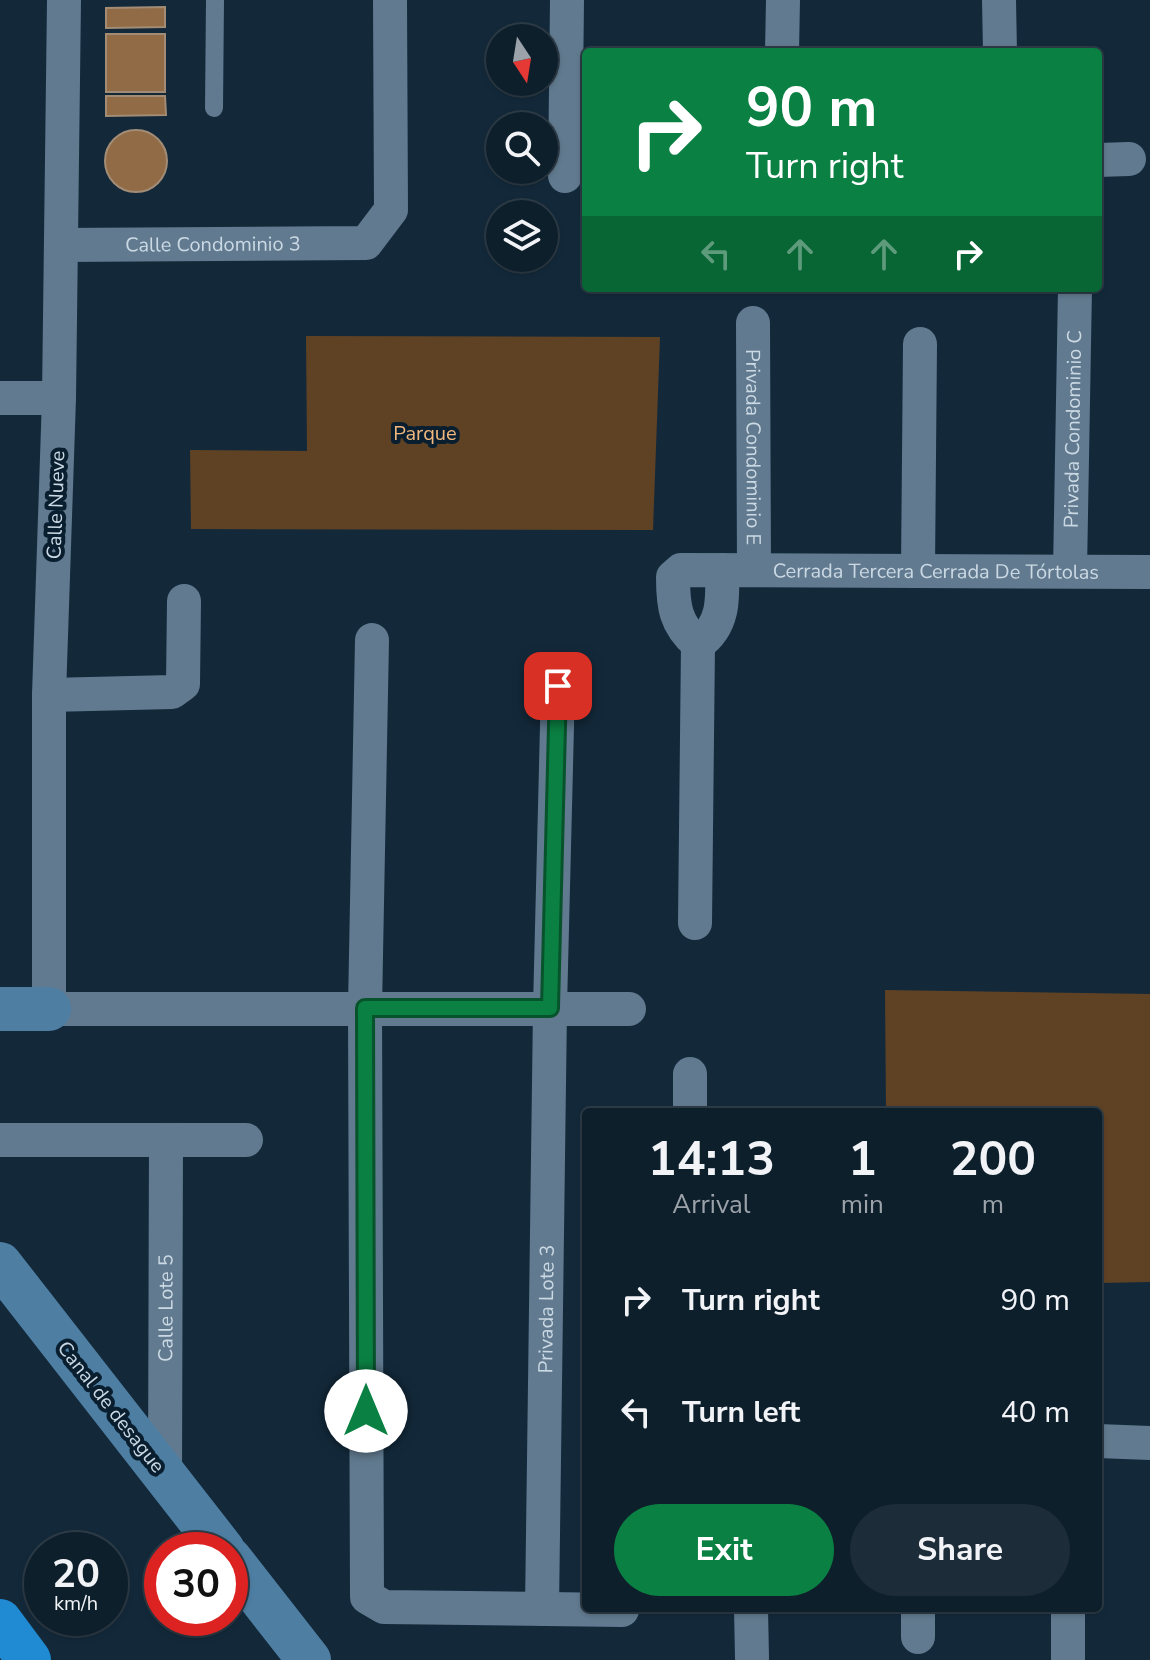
<!DOCTYPE html>
<html lang="en">
<head>
<meta charset="utf-8">
<style>
	:root { --surface:#0e1f2c; --page:#1c2c38; --text:#f1f3f6; --muted:#9ba2a9; --line:#2e3d48; --accent:#0b8043 }
	body { margin:0; font-family:"Nunito Sans",sans-serif; background:var(--page); color:var(--text); height:100vh; display:flex; flex-direction:column; font-size:30px; white-space:nowrap }
	* { box-sizing:border-box; margin:0 }
	p { font-size:26px; color:var(--muted) }
	.icon { flex:none; width:44px; height:44px; fill:none; stroke:currentColor; stroke-width:2; stroke-linecap:round; stroke-linejoin:round }
	.map { position:relative; flex:1; overflow:hidden }
	.sheet { position:absolute; left:582px; top:1108px; width:520px; height:504px; display:flex; flex-direction:column; background:var(--surface); border-radius:8px; box-shadow:0 2px 6px #0004,0 0 0 2px var(--line) }
	.sheet>* { flex:none }
	.banner { position:absolute; left:582px; top:48px; width:520px; height:244px; border-radius:8px; box-shadow:0 2px 6px #0004,0 0 0 2px var(--line); background:#0b8043; color:#fff; overflow:hidden }
	.needle { width:52px; rotate:168deg }
	.buttons { position:absolute; left:486px; top:24px; display:grid; gap:16px }
	.buttons a { display:grid; place-items:center; width:72px; height:72px; border-radius:50%; background:var(--surface); box-shadow:0 2px 6px #0004,0 0 0 2px var(--line); font-size:40px }
	.speed { position:absolute; left:24px; top:1532px; display:flex; gap:16px; font-size:40px; font-weight:700; text-align:center }
	.speed>* { display:grid; place-content:center; width:104px; height:104px; border-radius:50%; background:var(--surface); box-shadow:0 2px 6px #0004,0 0 0 2px var(--line); line-height:1 }
	.speed small { font-size:20px; font-weight:400 }
	.speed .limit { border:12px solid #d22; background:#fff; color:#111 }
	.pin { position:absolute; display:grid; place-items:center; width:68px; height:68px; color:#fff; margin:-34px; border-radius:16px; box-shadow:0 4px 12px #0006 }
	.me { position:absolute; width:88px; margin:-44px; rotate:0deg; stroke-linejoin:round; filter:drop-shadow(0 0 6px #0008) }
	.turn { display:flex; align-items:center; gap:28px; height:168px; padding:0 32px; font-size:36px }
	.turn .icon { width:104px; height:104px; stroke-width:2.5 }
	.turn b { display:block; font-size:56px; line-height:68px }
	.lanes { display:flex; align-items:center; height:76px; padding:0 32px; background:#0003; justify-content:center; gap:40px; direction:ltr }
	.lanes .off { opacity:.35 }
	.eta { display:flex; justify-content:space-evenly; align-items:center; height:136px; text-align:center }
	.eta b { font-size:48px; font-weight:700; line-height:56px }
	.action { display:flex; gap:16px; margin-top:auto; padding:16px 32px }
	.action a { flex:1; height:92px; border-radius:48px; background:var(--accent); color:#fff; font-size:32px; font-weight:700; line-height:92px; text-align:center }
	.action a+a { background:var(--page); color:var(--text) }
	ul { padding:0; list-style:none }
	li { display:flex; align-items:center; gap:24px; height:112px; padding:0 32px }
	li div { flex:1 }
	li b { display:block; font-size:30px }
	li em { font-style:normal }
	.map>svg:first-child { display:block }
	.green { fill:#5f4224 }
	.water { fill:#906b46; stroke:#a28c75; stroke-width:2 }
	.lines { fill:none; stroke-linecap:round; stroke-linejoin:round }
	.lane { stroke:#617a8f; stroke-width:18 }
	.street { stroke:#617a8f; stroke-width:34 }
	.secondary { stroke:#4e7fa3; stroke-width:44 }
	.highway { stroke:#208ad2; stroke-width:44 }
	.route-casing { stroke:#07532c; stroke-width:20 }
	.route { stroke:#0b8043; stroke-width:14 }
	.labels { text-anchor:middle; dominant-baseline:central; stroke-width:8; stroke-linejoin:round; paint-order:stroke }
	.street-label { font-size:20px; fill:#cbd9e4; stroke:#091f30 }
	.park-label { font-size:20px; fill:#f1b87d; stroke:#091f30 }
</style>
</head>
<body>
<div class="map">
<svg width="1150" height="1660" viewBox="0 0 1150 1660">
	<rect width="100%" height="100%" fill="#13293a"/>
	<!-- green -->
	<g class="green">
		<path d="M306,336L660,337L653,530L191,529L190,450L307,451Z"/>
		<path d="M885,990L1150,994V1282L1098,1283V1112H886Z"/>
	</g>
	<!-- water -->
	<g class="water">
		<path d="M165,7V27L106,28V8Z"/>
		<rect x="106" y="34" width="59" height="58"/>
		<path d="M106,96H165L166,115L106,116Z"/>
		<circle cx="136" cy="161" r="31"/>
	</g>
	<g class="lines">
		<!-- lane -->
		<path class="lane" d="M214,108L215,0"/>
		<!-- street -->
		<g class="street">
			<path d="M64,0L59,398L49,695V1009H629"/>
			<path d="M999,0L1000,52"/>
			<path d="M782,52L783,0"/>
			<path d="M1098,160L1129,159"/>
			<path d="M565,176L567,0"/>
			<path id="s1" d="M61,245L366,243L391,210L390,0"/>
			<path id="s2" d="M753,323L754,570"/>
			<path d="M0,398H59"/>
			<path d="M918,569L920,344"/>
			<path id="s3" d="M1070,571L1075,288"/>
			<path d="M372,640L365,1008L367,1597L384,1607L622,1610"/>
			<path id="s4" d="M698,644C675,624 673,606 673,577L681,570L1150,572"/>
			<path d="M698,644C724,626 723,599 722,570"/>
			<path d="M49,695L172,692L183,684L184,601"/>
			<path d="M695,923L698,644"/>
			<path d="M690,1112V1074"/>
			<path d="M0,1140H246"/>
			<path d="M1098,1441L1150,1443"/>
			<path id="s5" d="M165,1476L166,1140"/>
			<path d="M751,1608L752,1658"/>
			<path d="M918,1608V1637"/>
			<path id="s6" d="M542,1609L550,1008L558,686"/>
			<path d="M1068,1660V1608"/>
		</g>
		<!-- secondary -->
		<g class="secondary">
			<path d="M0,1009H49"/>
			<path d="M0,1264L223,1550"/>
			<path d="M230,1559L309,1660"/>
		</g>
		<!-- highway -->
		<path class="highway" d="M0,1621L29,1660"/>
	</g>
	<g class="lines">
		<!-- route casing -->
		<g class="route-casing">
			<path id="route" d="M366,1411L365,1008H550L558,686"/>
		</g>
		<!-- route -->
		<use href="#route" class="route"/>
	</g>
	<g class="labels">
		<!-- street labels -->
		<g class="street-label">
			<text stroke="none"><textPath href="#s1" startOffset="152">Calle Condominio 3</textPath></text>
			<text stroke="none"><textPath href="#s3" startOffset="142">Privada Condominio C</textPath></text>
			<text stroke="none"><textPath href="#s2" startOffset="124">Privada Condominio E</textPath></text>
			<text transform="translate(56 505) rotate(-88)">Calle Nueve</text>
			<text stroke="none"><textPath href="#s4" startOffset="340">Cerrada Tercera Cerrada De Tórtolas</textPath></text>
			<text stroke="none"><textPath href="#s5" startOffset="168">Calle Lote 5</textPath></text>
			<text stroke="none"><textPath href="#s6" startOffset="300">Privada Lote 3</textPath></text>
			<text transform="translate(111 1407) rotate(52)">Canal de desague</text>
		</g>
		<!-- park labels -->
		<g class="park-label">
			<text x="425" y="433">Parque</text>
		</g>
	</g>
</svg>
<div class="buttons">
<a><svg class="needle" viewBox="-14 -14 28 28"><path d="M0-13l5 13h-10z" fill="#e53935"/><path d="M0 13l5-13h-10z" fill="#9ba2a9"/></svg></a>
<a><svg class="icon" aria-label="search" viewBox="0 0 24 24"><circle cx="10" cy="10" r="6"/><path d="M15 15l6 6"/></svg></a>
<a><svg class="icon" aria-label="layers" viewBox="0 0 24 24"><path d="M12 4l9 5-9 5-9-5zM3 14l9 5 9-5"/></svg></a>
</div>
<div class="speed"><div>20<small>km/h</small></div><div class="limit">30</div></div>
<div class="pin" style="left:558px;top:686px;background:#d93025"><svg class="icon" aria-label="arrive" viewBox="0 0 24 24"><path d="M6 21V4h12l-3 4 3 4H6"/></svg></div>
<svg class="me" style="left:366px;top:1411px" viewBox="-20 -20 40 40"><circle r="19" fill="#fff"/><path d="M0-13L10 11 0 6-10 11z" fill="#0b8043"/></svg>
<div class="banner">
<div class="turn"><svg class="icon" aria-label="right" viewBox="0 0 24 24"><path d="M7 20v-9h11M14 6l5 5-5 5"/></svg><div><b>90 m</b>Turn right</div></div>
<div class="lanes"><svg class="icon off" aria-label="left" viewBox="0 0 24 24"><path d="M17 20v-9H6M10 6l-5 5 5 5"/></svg><svg class="icon off" aria-label="ahead" viewBox="0 0 24 24"><path d="M12 20V5M6 11l6-6 6 6"/></svg><svg class="icon off" aria-label="ahead" viewBox="0 0 24 24"><path d="M12 20V5M6 11l6-6 6 6"/></svg><svg class="icon" aria-label="right" viewBox="0 0 24 24"><path d="M7 20v-9h11M14 6l5 5-5 5"/></svg></div>
</div>
<section class="sheet">
<div class="eta">
<div><b>14:13</b><p>Arrival</p></div>
<div><b>1</b><p>min</p></div>
<div><b>200</b><p>m</p></div>
</div>
<ul>
<li><svg class="icon" aria-label="right" viewBox="0 0 24 24"><path d="M7 20v-9h11M14 6l5 5-5 5"/></svg><div><b>Turn right</b></div><em>90 m</em></li>
<li><svg class="icon" aria-label="left" viewBox="0 0 24 24"><path d="M17 20v-9H6M10 6l-5 5 5 5"/></svg><div><b>Turn left</b></div><em>40 m</em></li>
</ul>
<div class="action"><a>Exit</a><a>Share</a></div>
</section>
</div>
</body>
</html>
